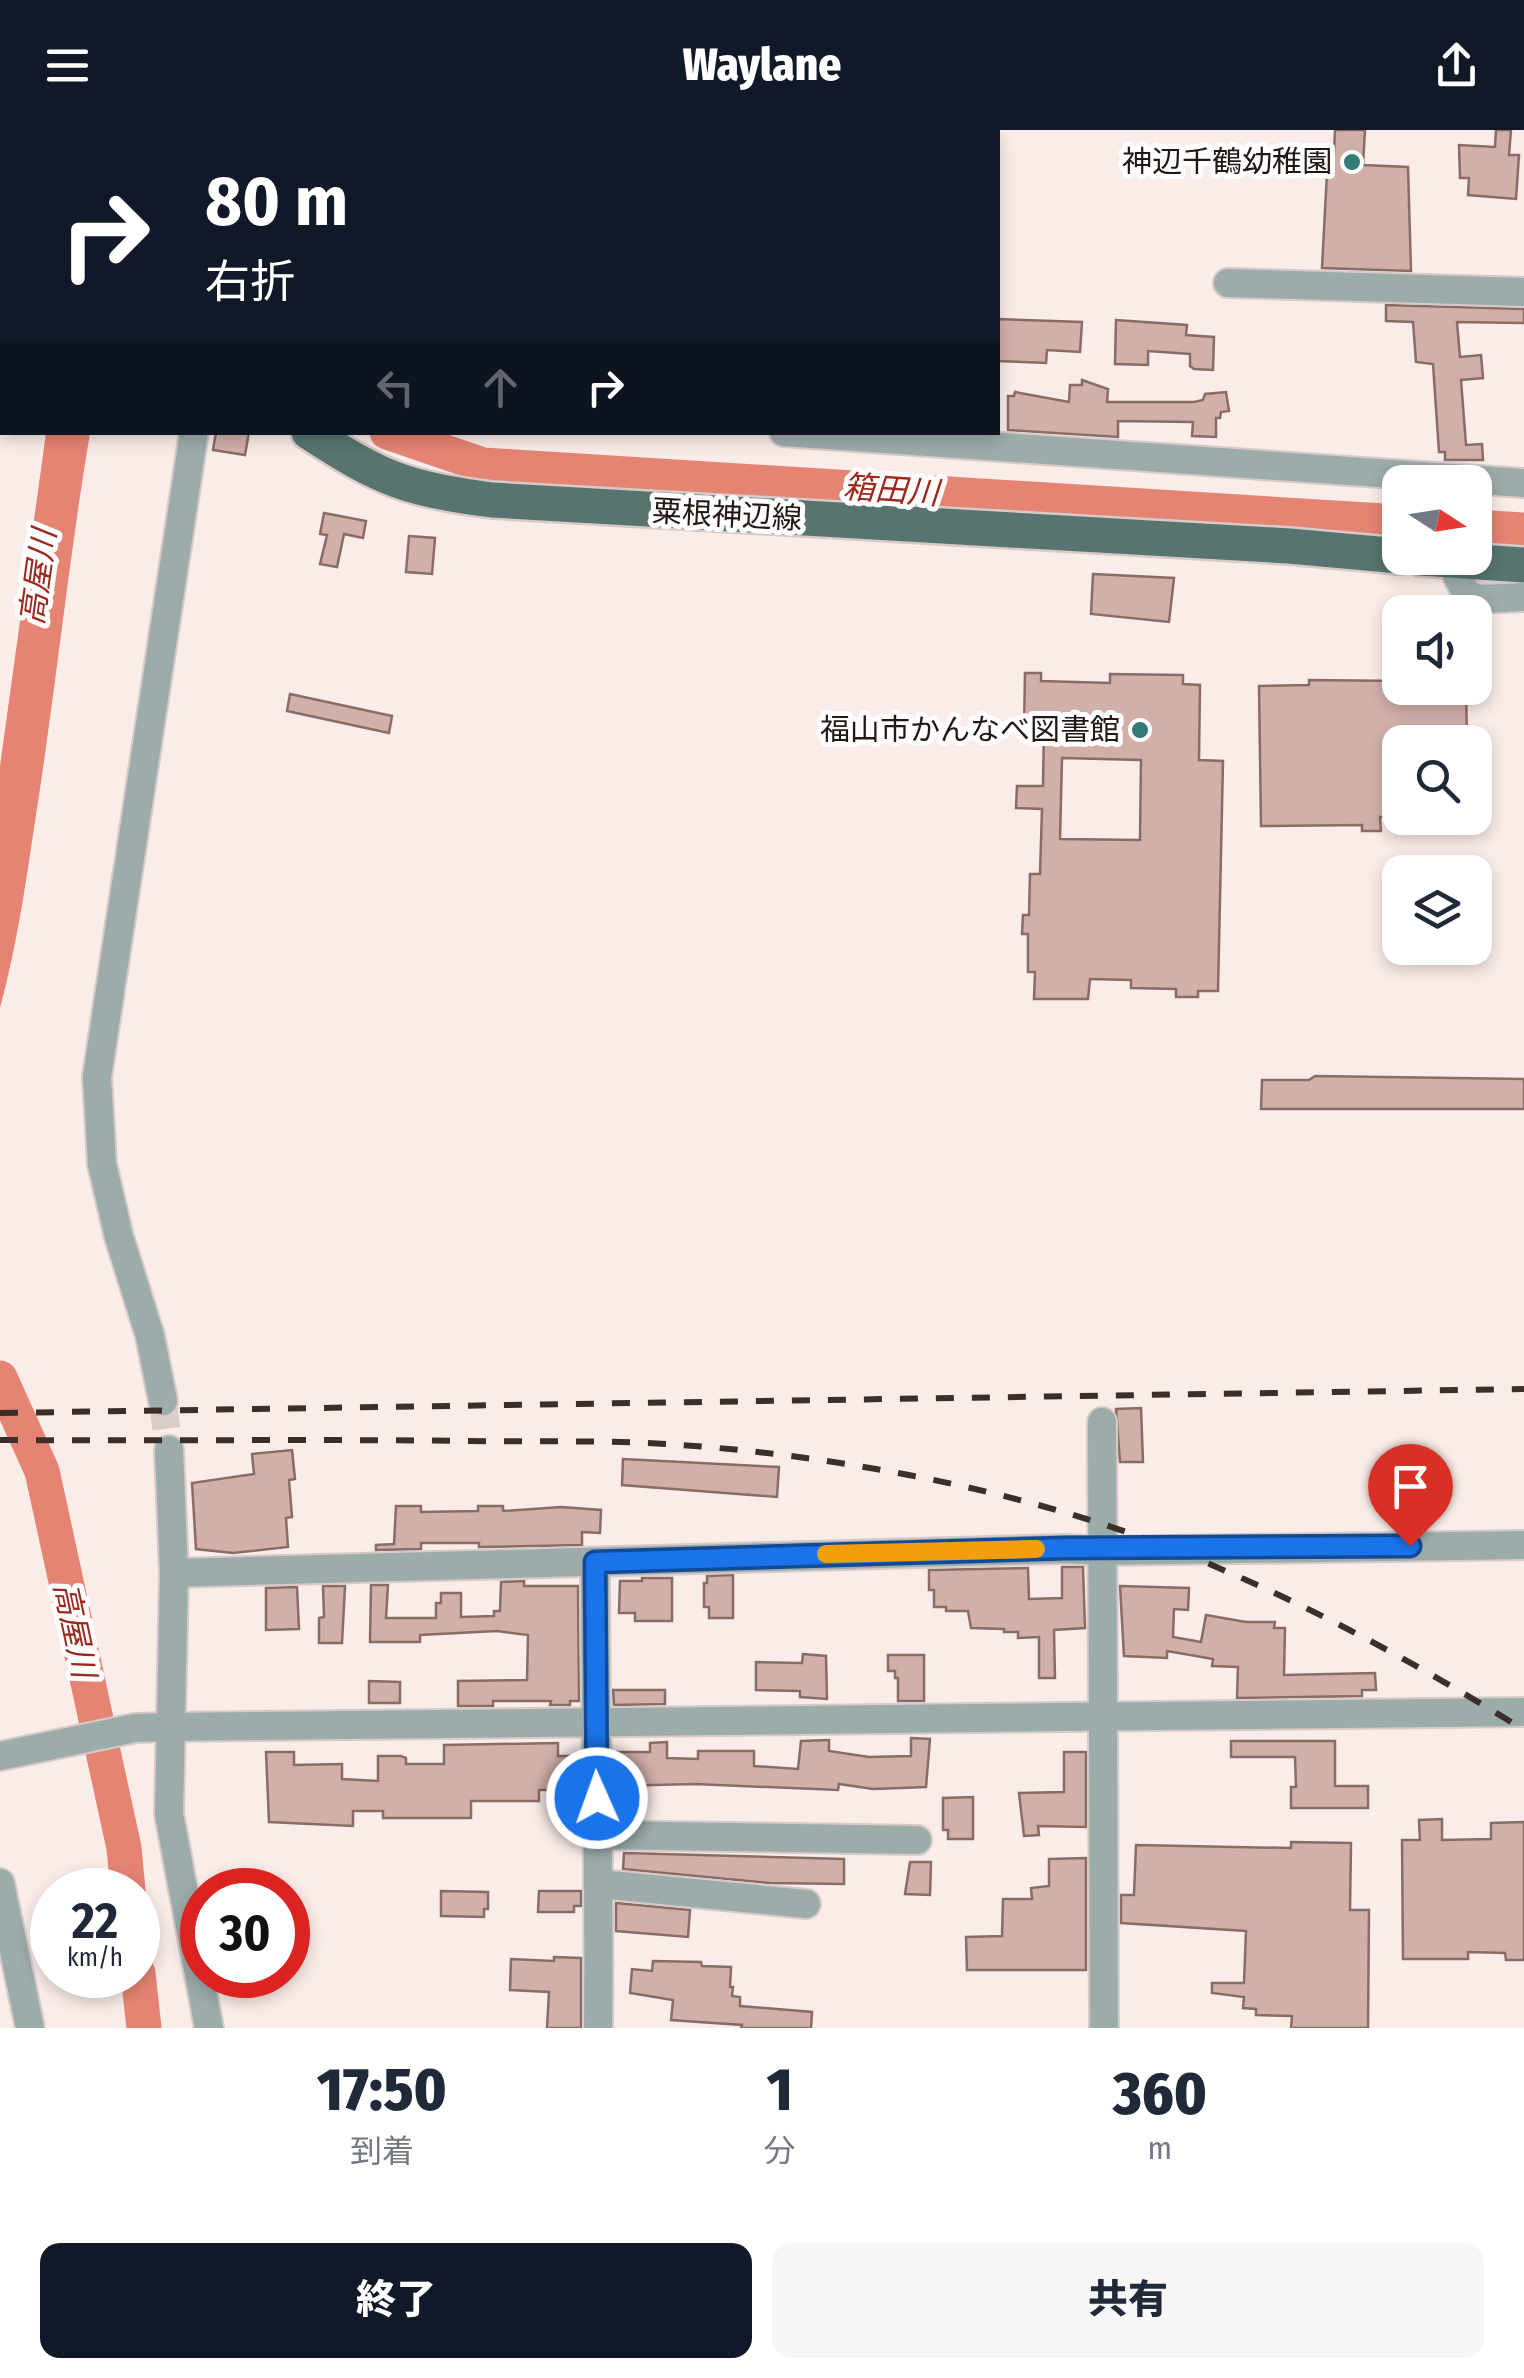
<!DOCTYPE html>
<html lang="ja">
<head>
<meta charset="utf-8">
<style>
	:root { --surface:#fff; --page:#f6f6f7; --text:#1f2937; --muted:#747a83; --accent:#111827 }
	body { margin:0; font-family:"Fira Sans Condensed","Noto Sans JP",sans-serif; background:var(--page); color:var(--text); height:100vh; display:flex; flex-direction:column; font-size:38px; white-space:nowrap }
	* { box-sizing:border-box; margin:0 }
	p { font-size:32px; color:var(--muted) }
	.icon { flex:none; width:55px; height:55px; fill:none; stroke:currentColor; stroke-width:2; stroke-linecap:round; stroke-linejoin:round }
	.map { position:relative; height:1898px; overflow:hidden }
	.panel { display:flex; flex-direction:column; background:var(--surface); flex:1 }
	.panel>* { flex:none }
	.guide { position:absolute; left:0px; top:0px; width:1000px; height:305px; box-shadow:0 5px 15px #0003; background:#111827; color:#fff; overflow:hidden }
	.needle { width:65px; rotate:102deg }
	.buttons { position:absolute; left:1382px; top:335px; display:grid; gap:20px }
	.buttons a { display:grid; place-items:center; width:110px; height:110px; border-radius:20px; background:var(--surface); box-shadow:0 5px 15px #0003; font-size:50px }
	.speed { position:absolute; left:30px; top:1738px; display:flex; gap:20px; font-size:50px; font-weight:700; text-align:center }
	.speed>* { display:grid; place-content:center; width:130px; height:130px; border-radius:50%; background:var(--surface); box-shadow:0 5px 15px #0003; line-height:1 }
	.speed small { font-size:25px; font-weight:400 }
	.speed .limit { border:15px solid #d22; background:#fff; color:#111 }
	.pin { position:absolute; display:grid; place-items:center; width:85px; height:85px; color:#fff; margin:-102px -42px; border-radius:50% 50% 50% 0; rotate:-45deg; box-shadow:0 0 10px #0007 }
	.pin .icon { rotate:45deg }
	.me { position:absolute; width:110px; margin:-55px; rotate:358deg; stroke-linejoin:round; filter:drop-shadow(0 0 8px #0008) }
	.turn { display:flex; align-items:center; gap:35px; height:210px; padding:0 40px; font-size:45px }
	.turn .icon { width:130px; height:130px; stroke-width:2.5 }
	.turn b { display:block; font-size:70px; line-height:85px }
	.lanes { display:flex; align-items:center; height:95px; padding:0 40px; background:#0003; justify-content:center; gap:50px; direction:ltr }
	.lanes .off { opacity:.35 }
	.eta { display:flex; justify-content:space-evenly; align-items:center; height:170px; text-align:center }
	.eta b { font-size:60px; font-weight:800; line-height:70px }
	.cta { display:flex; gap:20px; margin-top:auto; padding:20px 40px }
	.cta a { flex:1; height:115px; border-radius:20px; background:var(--accent); color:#fff; font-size:40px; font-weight:800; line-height:115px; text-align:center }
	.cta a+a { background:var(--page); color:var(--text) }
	header { display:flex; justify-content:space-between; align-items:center; height:130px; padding:0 40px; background:var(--accent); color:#fff; font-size:45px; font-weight:800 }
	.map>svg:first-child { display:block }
	.water { fill:#e58473 }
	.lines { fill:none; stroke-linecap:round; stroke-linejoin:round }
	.river { stroke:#e58473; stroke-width:35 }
	.building { fill:#d2b0aa; stroke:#8a6c66; stroke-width:2.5; fill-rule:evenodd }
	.minor-tunnel { stroke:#daccc9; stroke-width:28; stroke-dasharray:28 14; stroke-linecap:butt }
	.minor-casing { stroke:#d8cac7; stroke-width:32 }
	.major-casing { stroke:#d8cac7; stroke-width:40 }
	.minor { stroke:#9cacab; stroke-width:28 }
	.major { stroke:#577471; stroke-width:35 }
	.rail { stroke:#3b2e2b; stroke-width:6; stroke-dasharray:18 18; stroke-linecap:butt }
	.route-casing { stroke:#114b97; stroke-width:25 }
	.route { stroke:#1a73e8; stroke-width:18 }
	.slow { stroke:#f59e0b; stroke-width:18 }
	.poi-dot { fill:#317a75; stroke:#fdfdfd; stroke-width:4 }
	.labels { text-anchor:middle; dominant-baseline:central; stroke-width:10; stroke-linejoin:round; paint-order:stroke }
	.poi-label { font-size:30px; fill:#231714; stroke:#fdfdfd; text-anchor:end }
	.street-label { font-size:30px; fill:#231714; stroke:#fdfdfd }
	.water-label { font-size:32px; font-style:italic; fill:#9b281a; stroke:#fdfdfd }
</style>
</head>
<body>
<header><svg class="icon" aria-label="menu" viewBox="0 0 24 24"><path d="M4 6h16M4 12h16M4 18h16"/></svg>Waylane<svg class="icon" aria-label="share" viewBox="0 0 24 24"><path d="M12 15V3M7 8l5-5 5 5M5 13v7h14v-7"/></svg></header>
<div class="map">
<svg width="1524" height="1898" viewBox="0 0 1524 1898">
	<rect width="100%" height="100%" fill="#faece9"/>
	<!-- water -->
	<path class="water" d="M46,303H90C68,434 55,566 34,698C25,759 16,819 0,878V636Z"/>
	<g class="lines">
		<!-- river -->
		<g class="river">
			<path d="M188,2V0"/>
			<path d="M387,302L483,335L1400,392"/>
			<path d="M1475,397L1524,400"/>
			<path d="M0,1248L42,1341L124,1718L128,1760"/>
			<path d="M138,1843L144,1898"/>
		</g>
	</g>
	<!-- building -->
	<g class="building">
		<path d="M1335,0H1365L1363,35L1408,37L1411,141L1322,138L1328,24H1334Z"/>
		<path d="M1496,0H1511L1509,25H1519L1516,69L1468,65L1469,48H1460L1459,15L1495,17Z"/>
		<path d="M1386,175L1524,179V193L1457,192L1460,227L1481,225L1483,248L1461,250L1466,315L1482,314L1483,330H1445V322H1439L1433,234L1416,232L1413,192L1386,191Z"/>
		<path d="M998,189L1082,192L1080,222L1047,220L1046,233L998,231Z"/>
		<path d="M1116,190L1187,195L1186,205L1214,207L1213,240L1194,239L1190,236V224L1148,221V235L1115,234Z"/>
		<path d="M1082,250L1108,259L1107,272H1194L1203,270L1205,264L1226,262L1229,281L1221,282L1220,288H1216V307L1192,306L1193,292L1118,291V307L1008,300V266H1014L1015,262L1069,272L1070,255H1082Z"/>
		<path d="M216,302H249L245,325L213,320Z"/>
		<path d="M324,383L366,391L363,408L344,404L337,437L320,434L327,405L320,404Z"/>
		<path d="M409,406L435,408L432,444L406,442Z"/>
		<path d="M1093,444L1174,448L1169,492L1091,484Z"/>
		<path d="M1025,543H1041V551L1110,553V544L1183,545V554L1200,555L1199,630L1223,631L1218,861H1198V867H1176V859L1131,858V850L1090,849L1088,869H1034L1035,842H1028V804H1022L1023,785H1029L1030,744H1040L1042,679L1016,678L1017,656H1043L1044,597H1024ZM1062,628L1141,630L1140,710L1060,709Z"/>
		<path d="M1309,550L1400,551V558H1466L1467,612H1400V687H1380L1381,701H1362V695L1261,696L1259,556L1309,555Z"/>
		<path d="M290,564L392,586L389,603L287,581Z"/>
		<path d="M1315,946L1524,949V979H1261L1262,950H1309Z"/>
		<path d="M1141,1278L1143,1332H1120L1116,1279Z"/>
		<path d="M292,1320L295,1349L289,1350L292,1387L286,1388L288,1417L233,1423L196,1419L192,1353L254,1344L252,1324Z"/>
		<path d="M623,1329L779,1337L777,1367L622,1355Z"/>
		<path d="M396,1376H421V1382L478,1381V1376H503V1381L561,1377L601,1380L600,1403L582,1402V1415L479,1417V1413H421V1419L376,1420V1415L394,1414Z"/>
		<path d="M1062,1437H1083L1085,1498L1054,1500L1055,1548H1039V1507L1018,1508V1502H1004V1499L971,1498L968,1481H946V1477H934V1460H929V1440L1028,1438L1029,1469L1062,1468Z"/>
		<path d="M733,1445V1488H709V1477H704V1453H707V1446Z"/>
		<path d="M642,1448H672V1491H635V1483H619L620,1451H642Z"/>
		<path d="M524,1451V1456H578L579,1571H570V1575H550L551,1571H493V1576H458V1551L527,1550L528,1505L497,1501L420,1505V1512H370L371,1455H388L386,1488H436V1473H441V1463H461V1487L494,1486V1481H500L501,1452Z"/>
		<path d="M323,1456H345L342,1513H319V1488L324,1487Z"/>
		<path d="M1120,1456L1189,1458L1188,1480L1174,1479L1173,1507L1201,1512L1206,1485L1246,1492H1275L1274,1498H1285L1284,1545L1375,1543L1376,1560H1362V1566L1237,1568L1238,1537L1212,1536L1213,1529L1167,1521V1528L1124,1526Z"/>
		<path d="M297,1457L299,1499L266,1500V1458Z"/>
		<path d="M803,1524L826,1526L827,1569L800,1567V1561L756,1560V1532L802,1533Z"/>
		<path d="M888,1525H924V1571H898V1548H895V1541H888Z"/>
		<path d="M369,1551L400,1552V1573H369Z"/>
		<path d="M613,1560H665V1574L614,1575Z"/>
		<path d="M911,1608L930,1609L926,1657L873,1659L839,1654L838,1660L695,1654L615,1656L617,1622H650V1613L667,1612V1628L698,1629V1621H754V1636L798,1639L801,1611L829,1610V1621L869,1627L911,1626Z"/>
		<path d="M1231,1611H1335V1656H1368V1678H1291V1657H1296L1295,1627H1231Z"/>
		<path d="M558,1613V1626H579L580,1660H539V1671H471V1688H383V1681H353V1696L269,1692L266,1622H294V1635L342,1634V1649L378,1651V1626H401L406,1628V1634H444V1615Z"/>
		<path d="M1064,1622H1086V1697L1038,1696L1039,1705L1024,1706L1019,1663L1064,1662Z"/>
		<path d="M973,1667V1709H948V1700H943V1668Z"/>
		<path d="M1442,1689V1710L1491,1709V1693L1524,1692V1830H1506L1505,1823L1468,1822V1829H1403L1402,1710H1420L1419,1690Z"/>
		<path d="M1291,1712L1351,1713L1350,1780H1369L1368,1898H1291L1292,1886L1256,1885V1879L1243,1878L1244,1867L1212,1863V1853H1244L1246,1801L1121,1793V1765H1134L1136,1715L1291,1718Z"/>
		<path d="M624,1723L844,1729V1754L770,1753L623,1739Z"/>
		<path d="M1086,1728V1840H967L966,1807L1002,1806L1003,1769H1032L1031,1758L1049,1756V1729Z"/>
		<path d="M910,1732H931L930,1765L905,1764Z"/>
		<path d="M441,1761L488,1762V1779H484V1787L441,1786Z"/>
		<path d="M539,1761H581V1776H574V1782H538Z"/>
		<path d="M616,1773L690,1780L688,1807L616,1801Z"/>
		<path d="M554,1827L581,1828V1898H547L549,1862L510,1860L511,1829L554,1831Z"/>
		<path d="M653,1831L701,1832L702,1836L731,1837L730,1857H733L732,1866L740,1867V1876L812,1882L811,1898H741L742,1895L671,1890L673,1870L630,1863L632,1839L652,1841Z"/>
	</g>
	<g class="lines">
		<!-- minor-tunnel -->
		<path class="minor-tunnel" d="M163,1271L169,1320"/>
		<!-- minor casing -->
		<g class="minor-casing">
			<g id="minor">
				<path d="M44,2V0"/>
				<path d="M239,2V0"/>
				<path d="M0,147L2,165"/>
				<path d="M1228,153L1524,162"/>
				<path d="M784,302L1524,353"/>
				<path d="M1457,431V445L1467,465L1481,469L1524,467"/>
				<path d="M163,1271L150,1206L119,1107L102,1034L97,947L194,302"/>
				<path d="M1102,1292L1104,1898"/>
				<path d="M169,1320L174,1443L169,1684L209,1898"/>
				<path d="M595,1432C595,1587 600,1743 598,1898"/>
				<path d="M174,1443L1066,1419L1104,1421L1524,1415"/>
				<path d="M0,1626L135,1598L169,1597L1524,1582"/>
				<path d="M598,1705L917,1710"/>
				<path d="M0,1753L30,1898"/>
				<path d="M600,1754L806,1774"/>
			</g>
		</g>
		<!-- major casing -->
		<g class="major-casing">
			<g id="major">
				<path d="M0,249L2,238"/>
				<path d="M309,302C379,348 409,360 492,370L1289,416L1400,426"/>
				<path d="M1421,428L1524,435"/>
			</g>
		</g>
		<!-- minor -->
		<use href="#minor" class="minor"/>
		<!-- major -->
		<use href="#major" class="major"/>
		<!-- rail -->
		<g class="rail">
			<path d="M0,1283L1524,1259"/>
			<path d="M0,1310C156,1311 312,1309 469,1311C535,1312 601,1310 667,1314C824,1324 1001,1356 1149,1410C1280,1459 1405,1526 1524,1600"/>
		</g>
	</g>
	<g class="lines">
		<!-- route casing -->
		<g class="route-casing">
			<path id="route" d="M597,1668L595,1432L1066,1418L1410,1416"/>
		</g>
		<!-- route -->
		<use href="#route" class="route"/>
		<!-- slow -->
		<path class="slow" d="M826,1424L1036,1419"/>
	</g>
	<!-- markers -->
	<g class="poi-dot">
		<circle cx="1352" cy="32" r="10"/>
		<circle cx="1140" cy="600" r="10"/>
	</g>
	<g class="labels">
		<!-- poi labels -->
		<g class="poi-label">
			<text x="1332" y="32">神辺千鶴幼稚園</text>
			<text x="1120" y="600">福山市かんなべ図書館</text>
		</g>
		<!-- street labels -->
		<g class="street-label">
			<text transform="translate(727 385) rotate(3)">粟根神辺線</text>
		</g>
		<!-- water labels -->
		<g class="water-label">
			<text transform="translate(891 360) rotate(4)">箱田川</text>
			<text transform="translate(38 447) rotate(-82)">高屋川</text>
			<text transform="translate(75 1500) rotate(78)">高屋川</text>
		</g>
	</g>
</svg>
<div class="buttons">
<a><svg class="needle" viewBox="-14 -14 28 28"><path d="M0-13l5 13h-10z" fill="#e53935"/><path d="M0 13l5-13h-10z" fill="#747a83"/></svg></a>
<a><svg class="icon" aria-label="sound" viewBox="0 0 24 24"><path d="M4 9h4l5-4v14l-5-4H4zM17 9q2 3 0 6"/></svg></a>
<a><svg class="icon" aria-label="search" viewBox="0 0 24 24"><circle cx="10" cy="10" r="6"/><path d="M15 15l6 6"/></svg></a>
<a><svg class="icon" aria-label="layers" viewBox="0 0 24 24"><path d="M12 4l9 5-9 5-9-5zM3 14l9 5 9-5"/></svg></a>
</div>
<div class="speed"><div>22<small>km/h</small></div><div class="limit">30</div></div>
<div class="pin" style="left:1410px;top:1416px;background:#d93025"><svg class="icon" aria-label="arrive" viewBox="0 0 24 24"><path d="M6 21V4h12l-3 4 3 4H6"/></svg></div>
<svg class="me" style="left:597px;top:1668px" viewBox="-20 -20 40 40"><circle r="17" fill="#1a73e8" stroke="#fff" stroke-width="3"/><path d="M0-11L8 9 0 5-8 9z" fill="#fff"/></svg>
<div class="guide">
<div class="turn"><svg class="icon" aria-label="right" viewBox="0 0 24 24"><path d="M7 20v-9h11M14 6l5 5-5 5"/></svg><div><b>80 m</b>右折</div></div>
<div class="lanes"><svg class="icon off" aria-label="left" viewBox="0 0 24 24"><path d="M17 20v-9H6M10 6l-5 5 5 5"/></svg><svg class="icon off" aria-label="ahead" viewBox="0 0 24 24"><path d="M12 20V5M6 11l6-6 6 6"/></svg><svg class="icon" aria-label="right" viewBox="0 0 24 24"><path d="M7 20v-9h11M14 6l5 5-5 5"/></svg></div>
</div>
</div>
<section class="panel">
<div class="eta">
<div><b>17:50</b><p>到着</p></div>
<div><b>1</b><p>分</p></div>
<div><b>360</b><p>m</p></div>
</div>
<div class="cta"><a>終了</a><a>共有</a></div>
</section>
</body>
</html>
